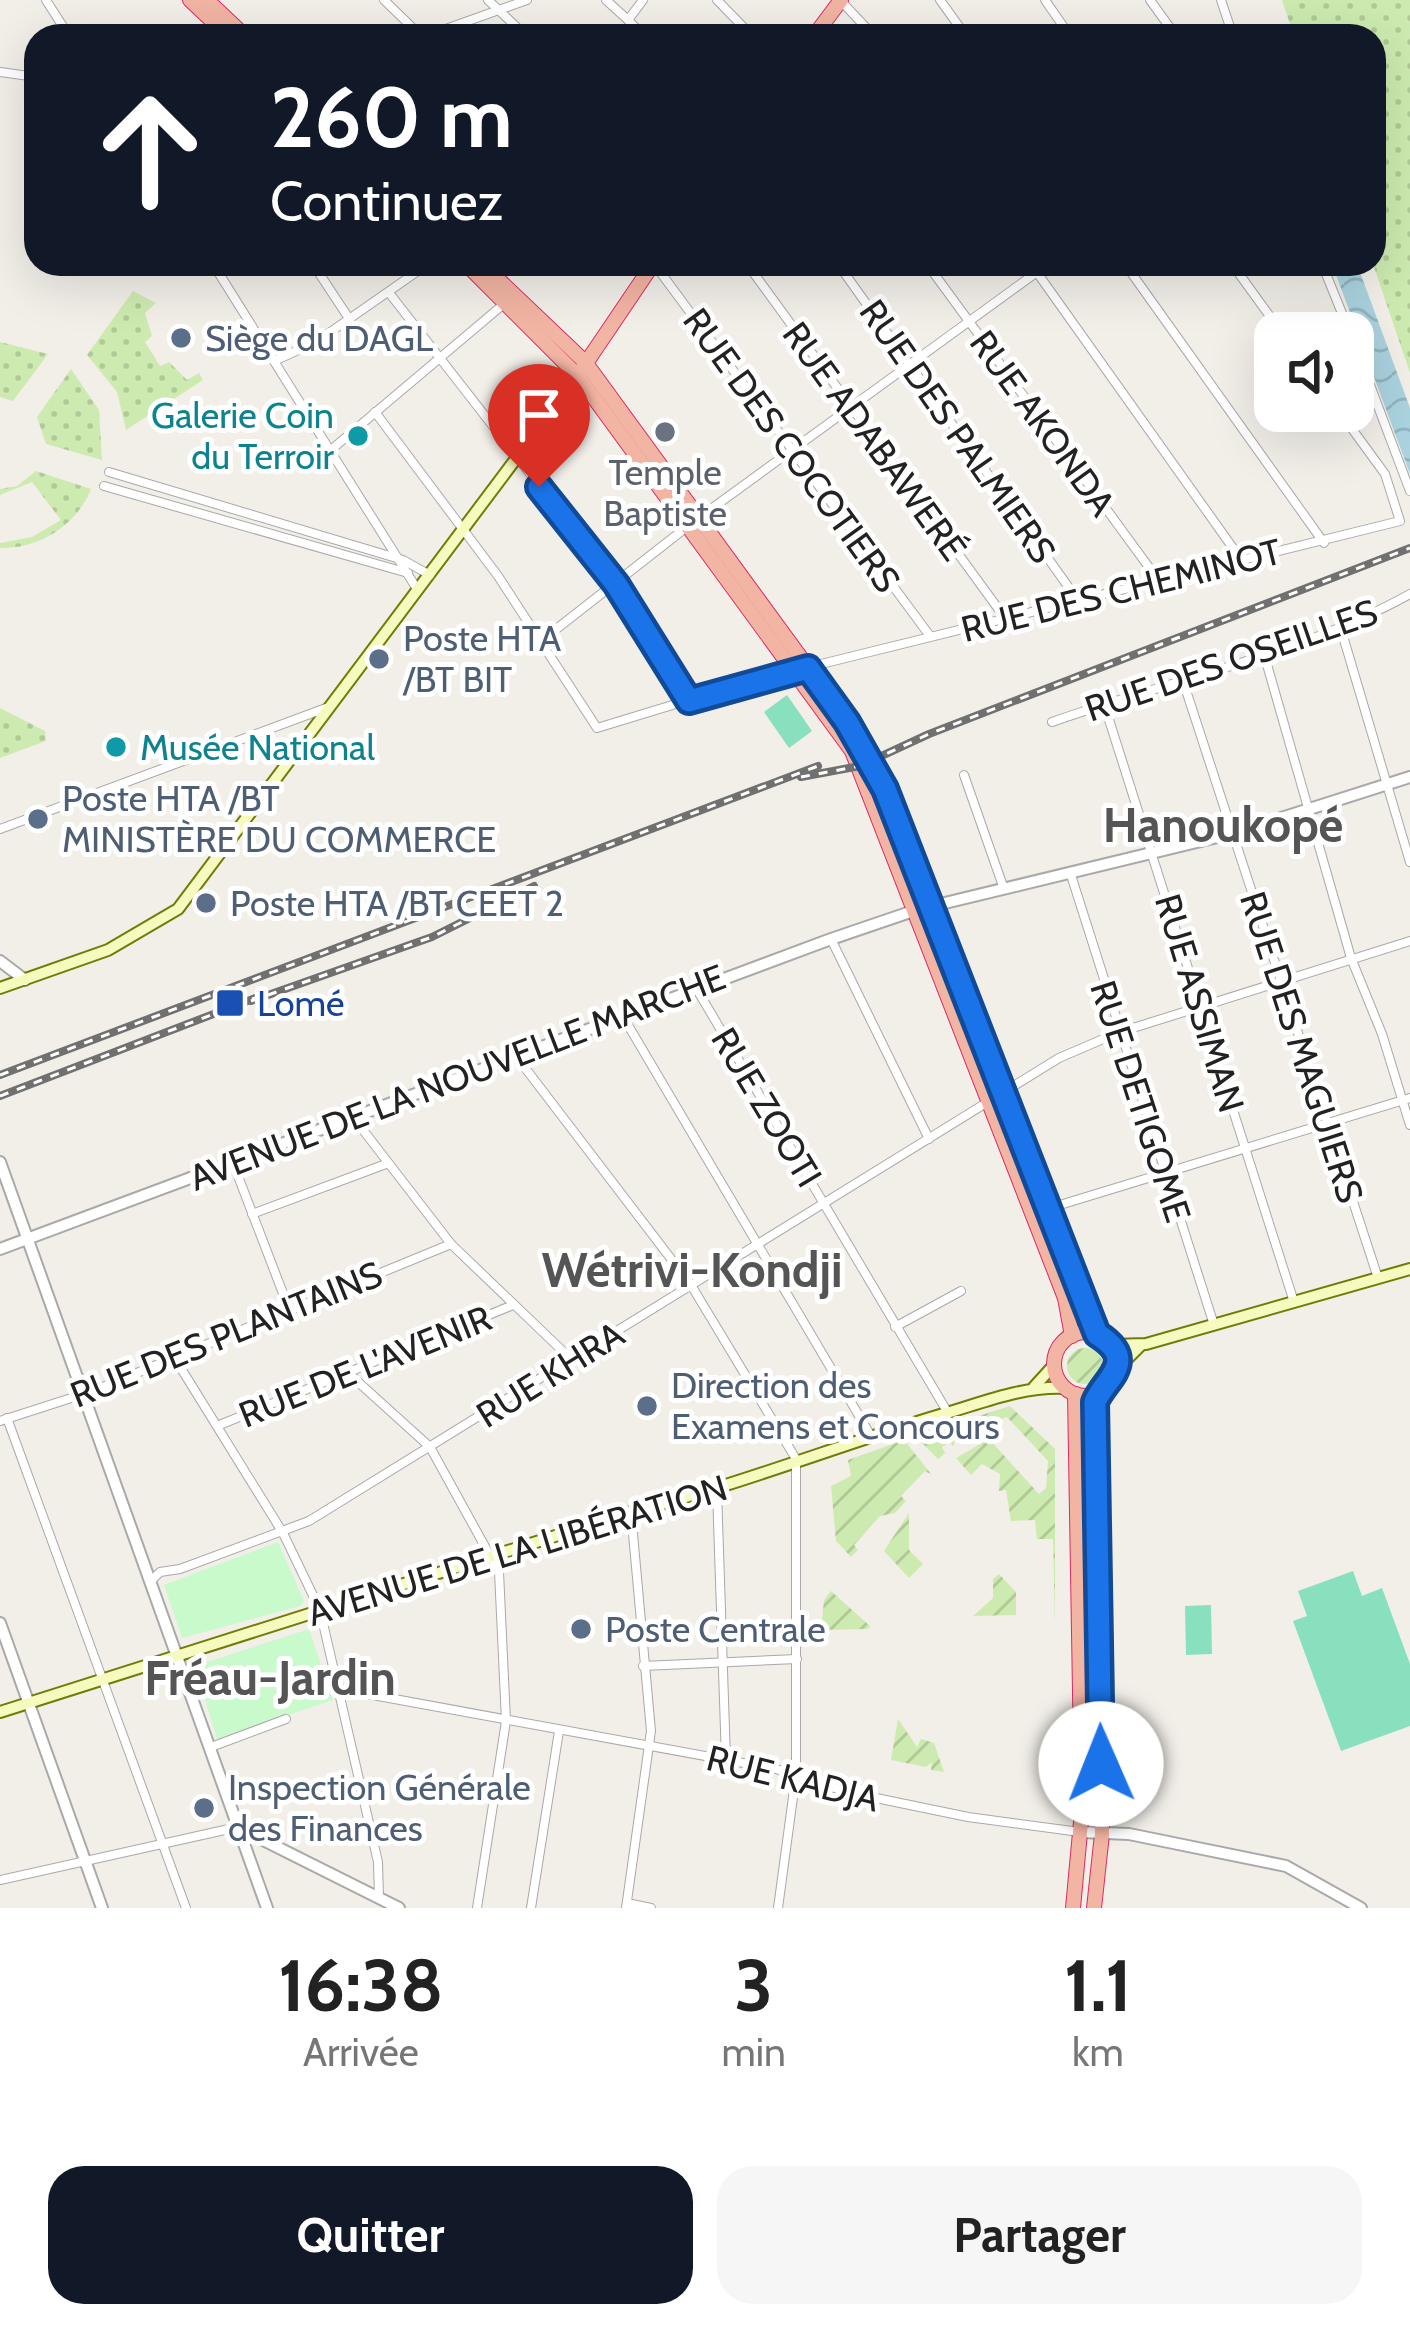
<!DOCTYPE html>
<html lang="fr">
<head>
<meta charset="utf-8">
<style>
	:root { --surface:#fff; --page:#f6f6f6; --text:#222; --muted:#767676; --accent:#111827 }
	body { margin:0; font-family:Cabin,sans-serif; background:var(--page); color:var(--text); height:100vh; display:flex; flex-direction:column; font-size:45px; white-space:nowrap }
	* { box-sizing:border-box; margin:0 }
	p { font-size:39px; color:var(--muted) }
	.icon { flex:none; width:66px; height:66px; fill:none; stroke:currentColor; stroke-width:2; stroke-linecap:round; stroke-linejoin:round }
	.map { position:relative; height:1908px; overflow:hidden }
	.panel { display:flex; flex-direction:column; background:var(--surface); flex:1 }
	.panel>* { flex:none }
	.guide { position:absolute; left:24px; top:24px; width:1362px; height:252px; border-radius:36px; box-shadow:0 12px 48px #0002; background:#111827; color:#fff; overflow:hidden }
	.fabs { position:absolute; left:1254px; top:312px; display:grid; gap:24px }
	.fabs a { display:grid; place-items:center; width:120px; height:120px; border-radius:24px; background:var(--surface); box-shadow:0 12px 48px #0002; font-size:60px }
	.pin { position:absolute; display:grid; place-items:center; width:102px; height:102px; color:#fff; margin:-123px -51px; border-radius:50% 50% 50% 0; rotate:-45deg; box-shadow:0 0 12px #0007 }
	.pin .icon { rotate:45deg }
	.me { position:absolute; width:132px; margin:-66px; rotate:359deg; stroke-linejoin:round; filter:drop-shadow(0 0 9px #0008) }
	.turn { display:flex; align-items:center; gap:42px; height:252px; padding:0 48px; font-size:54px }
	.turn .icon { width:156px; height:156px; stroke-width:2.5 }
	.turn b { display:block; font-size:84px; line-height:102px }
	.eta { display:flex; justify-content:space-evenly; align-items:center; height:204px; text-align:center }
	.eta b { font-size:72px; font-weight:800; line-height:84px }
	.primary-button { display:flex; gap:24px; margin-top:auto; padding:24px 48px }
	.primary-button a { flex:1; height:138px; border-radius:36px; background:var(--accent); color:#fff; font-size:48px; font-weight:800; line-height:138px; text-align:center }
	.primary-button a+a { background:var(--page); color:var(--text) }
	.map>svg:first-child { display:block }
	.grass { fill:url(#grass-dots) }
	.park { fill:#c8facc }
	.garden { fill:url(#garden-furrows) }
	.pitch { fill:#88e0be }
	.water { fill:url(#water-waves) }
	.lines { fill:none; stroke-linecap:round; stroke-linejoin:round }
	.minor-casing { stroke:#a9a9a9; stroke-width:10 }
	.tertiary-casing { stroke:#a9a9a9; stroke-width:14 }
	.secondary-casing { stroke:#707d05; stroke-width:14 }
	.trunk-casing { stroke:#dc2a67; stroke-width:16 }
	.minor { stroke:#fff; stroke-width:8 }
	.tertiary { stroke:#fff; stroke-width:10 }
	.secondary { stroke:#f7fabf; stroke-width:10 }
	.trunk { stroke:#f2b4a3; stroke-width:14 }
	.rail-casing { stroke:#707070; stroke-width:8 }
	.rail { stroke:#fff; stroke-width:3; stroke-dasharray:9; stroke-linecap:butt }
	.route-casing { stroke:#114b97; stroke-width:30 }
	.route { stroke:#1a73e8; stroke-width:21 }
	.service-dot { fill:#5c6f8a; stroke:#fff; stroke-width:4.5 }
	.worship-dot { fill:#6b7280; stroke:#fff; stroke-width:4.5 }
	.culture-dot { fill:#0f9aa8; stroke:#fff; stroke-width:4.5 }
	.transit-dot { fill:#1a4fb4; stroke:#fff; stroke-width:4.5 }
	.labels { text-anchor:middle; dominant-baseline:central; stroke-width:10; stroke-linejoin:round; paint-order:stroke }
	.service-label { font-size:36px; fill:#4e5e75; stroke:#fff; text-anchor:start }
	.culture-label { font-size:36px; fill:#0d838f; stroke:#fff; text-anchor:end }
	.street-label { font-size:36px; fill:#222; stroke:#fff }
	.worship-label { font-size:36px; fill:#5b616d; stroke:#fff }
	.transit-label { font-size:36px; fill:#164399; stroke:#fff; text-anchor:start }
	.district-label { font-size:48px; font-weight:bold; fill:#555; stroke:#fff }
</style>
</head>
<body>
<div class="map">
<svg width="1410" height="1908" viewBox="0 0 1410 1908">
	<defs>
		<pattern id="grass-dots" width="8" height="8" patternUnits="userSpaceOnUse" patternTransform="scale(3)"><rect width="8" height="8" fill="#cdebb0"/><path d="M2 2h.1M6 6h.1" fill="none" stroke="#b0c997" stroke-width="1.8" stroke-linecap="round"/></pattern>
		<pattern id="garden-furrows" width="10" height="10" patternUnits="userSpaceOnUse" patternTransform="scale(3)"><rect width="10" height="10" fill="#cdebb0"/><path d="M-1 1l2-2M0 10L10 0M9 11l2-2" fill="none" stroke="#b0c997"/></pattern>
		<pattern id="water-waves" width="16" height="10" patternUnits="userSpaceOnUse" patternTransform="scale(3)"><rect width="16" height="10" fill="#aad3df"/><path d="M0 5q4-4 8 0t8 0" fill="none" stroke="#92b5bf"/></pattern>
	</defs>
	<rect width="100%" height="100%" fill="#f2efe9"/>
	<!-- grass -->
	<g class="grass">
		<path d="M1282,0H1410V373L1373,264L1374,36H1294Z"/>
		<path d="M133,291L156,303L145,313L152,336L145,342L160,366L169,362L187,380L199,373L203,380L126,430L117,392L87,355Z"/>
		<path d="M0,342L48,354L13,401L0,397Z"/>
		<path d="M71,369L99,410L102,460L46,444L37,417Z"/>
		<path d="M36,471L91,489C77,525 39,549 0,548V543L32,537L61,520L32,482L0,495V489L17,486Z"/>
		<path d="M0,708L45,731L46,741L0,758Z"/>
	</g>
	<!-- park -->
	<g class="park">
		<path d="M278,1542L304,1601L300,1606L182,1638L164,1585Z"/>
		<path d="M309,1629L333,1700L217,1739L195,1666Z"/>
	</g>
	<!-- garden -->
	<g class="garden">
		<circle cx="1085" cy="1366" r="18"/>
		<path d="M1010,1406L1055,1449V1626L1053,1539H1037L1035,1520L1011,1521L1006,1490L999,1491L1000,1474L982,1464L971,1475L956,1458L989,1439L1039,1494L1046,1488L1048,1461L1007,1417L956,1438L953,1446L950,1442L942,1447L945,1453L938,1459L915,1436Z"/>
		<path d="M904,1440L932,1475L925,1471L901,1496L906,1501L895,1513L880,1516L854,1545L858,1550L851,1557L836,1541L831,1486L851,1476L848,1460Z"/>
		<path d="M909,1513V1550L923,1564L909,1578L884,1551Z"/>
		<path d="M999,1574L1016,1592V1615L973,1616L993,1598V1579Z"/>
		<path d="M831,1591L870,1626L868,1629L821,1630L824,1600Z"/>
		<path d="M898,1719L917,1747L921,1739L934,1743L944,1772L931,1770L932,1762L926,1767L891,1760Z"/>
	</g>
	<!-- pitch -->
	<g class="pitch">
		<path d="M787,695L812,731L789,748L764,712Z"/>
		<path d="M1353,1571L1362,1596L1382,1588L1410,1664V1726L1341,1751L1293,1621L1307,1616L1298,1591Z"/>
		<path d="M1211,1605L1212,1654L1186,1655L1185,1606Z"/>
	</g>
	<!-- water -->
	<path class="water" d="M1332,264H1357L1410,408V474Z"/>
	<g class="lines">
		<!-- minor casing -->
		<g class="minor-casing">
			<g id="minor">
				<path d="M46,0L69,36"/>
				<path d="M384,0L421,36"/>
				<path d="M488,0L526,36"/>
				<path d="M606,0L628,20L643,0"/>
				<path d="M717,0L752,36"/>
				<path d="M840,0L874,36"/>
				<path d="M940,0L966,36"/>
				<path d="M1045,0L1070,36"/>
				<path d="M1150,0L1176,36"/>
				<path d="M1221,0L1233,36"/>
				<path d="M628,20L644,36"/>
				<path d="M426,36L527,0"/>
				<path d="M0,72L36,77"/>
				<path d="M213,264L417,589"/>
				<path d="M313,264L350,320"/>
				<path d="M747,264L1005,618"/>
				<path d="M838,264L1077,599"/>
				<path d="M927,264L1159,581"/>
				<path d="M1031,264L1240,558"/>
				<path d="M1125,264L1324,543"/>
				<path d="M1232,264L1282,333"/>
				<path d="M1322,264L1350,333"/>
				<path d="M655,265L930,636"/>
				<path d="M390,294L616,584L689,701"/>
				<path d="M1353,340L1410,491"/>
				<path d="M274,361L316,342L428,264"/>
				<path d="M375,412L498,576L597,728L794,668"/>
				<path d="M332,449L505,303"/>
				<path d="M109,472L403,560L430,575"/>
				<path d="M104,486L408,573"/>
				<path d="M700,517L1048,264"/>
				<path d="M1340,626L1410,862"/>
				<path d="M541,641L688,526"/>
				<path d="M1264,654L1351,958L1382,1034L1410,1125"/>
				<path d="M809,667L1400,521L1385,474L1339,411"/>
				<path d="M1182,678L1378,1278"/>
				<path d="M1104,704L1294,1302"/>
				<path d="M1052,722C1170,680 1300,655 1410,594"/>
				<path d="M964,775L1004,889"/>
				<path d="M0,829L326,708"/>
				<path d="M1071,875L1214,1325"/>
				<path d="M831,939L929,1139"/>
				<path d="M696,988L948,1413"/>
				<path d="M622,1015L871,1436"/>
				<path d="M516,1056L691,1285L796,1459V1775L778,1908"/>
				<path d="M353,1117L451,1244L572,1360"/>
				<path d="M233,1163L289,1309"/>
				<path d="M1050,1208L1410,1098"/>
				<path d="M252,1214L386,1164"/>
				<path d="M895,1327L961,1291"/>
				<path d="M174,1357L283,1533L320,1610L378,1862L379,1898"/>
				<path d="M347,1372L430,1447L499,1572L506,1721L477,1908"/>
				<path d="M7,1418L186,1908"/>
				<path d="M0,1421L93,1391L451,1244"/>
				<path d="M217,1426L513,1305"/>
				<path d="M717,1491L726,1760"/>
				<path d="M151,1581L160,1572L180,1569L309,1521L1059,1058L1117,1033L1410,941"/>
				<path d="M643,1666L797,1659"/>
				<path d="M340,1689L776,1769L847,1792L968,1817L1080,1832"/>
				<path d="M211,1747L286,1719"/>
				<path d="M0,1880L238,1827"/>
				<path d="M627,1903L651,1908"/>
				<path d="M531,1908L559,1731"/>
				<path d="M626,1908L651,1731L631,1512"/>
			</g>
		</g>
		<!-- tertiary casing -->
		<g class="tertiary-casing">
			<g id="tertiary">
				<path d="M0,961L25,980"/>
				<path d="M0,1162L267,1908"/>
				<path d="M0,1249L831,939L916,910L1234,833L1410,777"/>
				<path d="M0,1623L102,1908"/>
				<path d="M239,1828L399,1908"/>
				<path d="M1081,1832L1129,1834L1286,1866L1361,1908"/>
			</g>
		</g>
		<!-- secondary casing -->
		<g class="secondary-casing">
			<g id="secondary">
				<path d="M0,988L108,950L178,909L578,376"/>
				<path d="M1111,1345L1146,1344L1410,1269"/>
				<path d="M1117,1369L1141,1345"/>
				<path d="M1034,1387L1054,1365"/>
				<path d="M0,1712L631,1512C736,1486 836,1446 940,1415C982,1403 1021,1386 1065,1388"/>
			</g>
		</g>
		<!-- trunk casing -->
		<g class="trunk-casing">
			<g id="trunk">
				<path d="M190,0L228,36"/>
				<path d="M207,0L245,36"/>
				<path d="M814,36L841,0"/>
				<path d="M466,264L578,376L852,751L1065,1298L1072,1336"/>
				<path d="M482,264L585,362L847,721L898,818L1097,1334"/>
				<path d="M582,369L653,264"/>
				<circle cx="1086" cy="1364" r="32"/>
				<path d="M1073,1908L1082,1811L1075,1394"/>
				<path d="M1094,1908L1102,1834L1096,1395"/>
			</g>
		</g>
		<!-- minor -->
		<use href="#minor" class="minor"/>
		<!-- tertiary -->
		<use href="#tertiary" class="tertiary"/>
		<!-- secondary -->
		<use href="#secondary" class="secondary"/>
		<!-- trunk -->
		<use href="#trunk" class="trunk"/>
		<!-- rail casing -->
		<g class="rail-casing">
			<g id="rail">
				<path d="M801,777L860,766L929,734L1410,548"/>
				<path d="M251,1001L432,937L534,886"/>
				<path d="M0,1075L818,766"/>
				<path d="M0,1096L263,995"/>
			</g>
		</g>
		<!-- rail -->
		<use href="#rail" class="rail"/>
	</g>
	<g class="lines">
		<!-- route casing -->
		<g class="route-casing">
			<path id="route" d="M539,487L616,584L689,701L808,668L847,722L885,789L1097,1334C1140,1361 1105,1378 1095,1402L1101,1764"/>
		</g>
		<!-- route -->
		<use href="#route" class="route"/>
	</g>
	<!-- markers -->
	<g class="service-dot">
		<circle cx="181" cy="338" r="12"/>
		<circle cx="379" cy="659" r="12"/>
		<circle cx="38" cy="819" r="12"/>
		<circle cx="206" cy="903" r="12"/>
		<circle cx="647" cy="1406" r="12"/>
		<circle cx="581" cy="1629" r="12"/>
		<circle cx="204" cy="1808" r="12"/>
	</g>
	<circle class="worship-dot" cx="665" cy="432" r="12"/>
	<g class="culture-dot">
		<circle cx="358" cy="436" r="12"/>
		<circle cx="116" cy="747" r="12"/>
	</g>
	<rect class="transit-dot" x="215" y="988" width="30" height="30" rx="6"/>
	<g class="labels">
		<!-- service labels -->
		<g class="service-label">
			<text x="205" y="338">Siège du DAGL</text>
			<text x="403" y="638">Poste HTA<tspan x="403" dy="41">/BT BIT</tspan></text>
			<text x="62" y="798">Poste HTA /BT<tspan x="62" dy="41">MINISTÈRE DU COMMERCE</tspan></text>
			<text x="230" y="903">Poste HTA /BT CEET 2</text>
			<text x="671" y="1385">Direction des<tspan x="671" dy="41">Examens et Concours</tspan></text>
			<text x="605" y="1629">Poste Centrale</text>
			<text x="228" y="1787">Inspection Générale<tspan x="228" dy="41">des Finances</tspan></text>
		</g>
		<!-- culture labels -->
		<g class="culture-label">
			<text x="334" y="415">Galerie Coin<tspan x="334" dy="41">du Terroir</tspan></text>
			<text x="140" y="747" text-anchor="start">Musée National</text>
		</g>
		<!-- street labels -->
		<g class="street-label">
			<text transform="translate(1043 423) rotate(54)">RUE AKONDA</text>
			<text transform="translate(958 431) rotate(55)">RUE DES PALMIERS</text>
			<text transform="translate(875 441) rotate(54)">RUE ADABAWERÉ</text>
			<text transform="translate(792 450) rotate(54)">RUE DES COCOTIERS</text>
			<text transform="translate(1121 590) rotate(-14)">RUE DES CHEMINOT</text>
			<text transform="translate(1231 660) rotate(-19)">RUE DES OSEILLES</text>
			<text transform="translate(1200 1003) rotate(73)">RUE ASSIMAN</text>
			<text transform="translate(1302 1047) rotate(72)">RUE DES MAGUIERS</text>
			<text transform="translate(457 1077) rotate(-21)">AVENUE DE LA NOUVELLE MARCHE</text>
			<text transform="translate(1141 1101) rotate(72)">RUE DETIGOME</text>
			<text transform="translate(767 1107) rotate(59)">RUE ZOOTI</text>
			<text transform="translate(226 1334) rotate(-22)">RUE DES PLANTAINS</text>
			<text transform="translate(365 1366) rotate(-22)">RUE DE L'AVENIR</text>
			<text transform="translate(550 1374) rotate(-32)">RUE KHRA</text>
			<text transform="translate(517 1550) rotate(-17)">AVENUE DE LA LIBÉRATION</text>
			<text transform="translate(793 1778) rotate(14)">RUE KADJA</text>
		</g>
		<!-- worship labels -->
		<g class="worship-label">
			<text x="665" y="472">Temple<tspan x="665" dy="41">Baptiste</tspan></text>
		</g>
		<!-- transit labels -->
		<g class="transit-label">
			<text x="257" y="1003">Lomé</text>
		</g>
		<!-- district labels -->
		<g class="district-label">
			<text x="1223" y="825">Hanoukopé</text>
			<text x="692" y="1270">Wétrivi-Kondji</text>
			<text x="270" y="1678">Fréau-Jardin</text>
		</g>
	</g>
</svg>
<div class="fabs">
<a><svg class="icon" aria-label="sound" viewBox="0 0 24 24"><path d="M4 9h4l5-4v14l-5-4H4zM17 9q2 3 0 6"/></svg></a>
</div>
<div class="pin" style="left:539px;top:487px;background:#d93025"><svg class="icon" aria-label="arrive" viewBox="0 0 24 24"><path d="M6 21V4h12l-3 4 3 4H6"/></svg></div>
<svg class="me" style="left:1101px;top:1764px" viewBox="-20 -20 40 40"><circle r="19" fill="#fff"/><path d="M0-13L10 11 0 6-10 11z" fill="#1a73e8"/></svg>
<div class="guide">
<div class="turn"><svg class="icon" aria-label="ahead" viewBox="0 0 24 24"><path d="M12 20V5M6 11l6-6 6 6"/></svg><div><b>260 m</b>Continuez</div></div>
</div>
</div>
<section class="panel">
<div class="eta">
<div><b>16:38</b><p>Arrivée</p></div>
<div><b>3</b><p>min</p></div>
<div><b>1.1</b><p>km</p></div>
</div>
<div class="primary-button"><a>Quitter</a><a>Partager</a></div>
</section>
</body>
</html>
